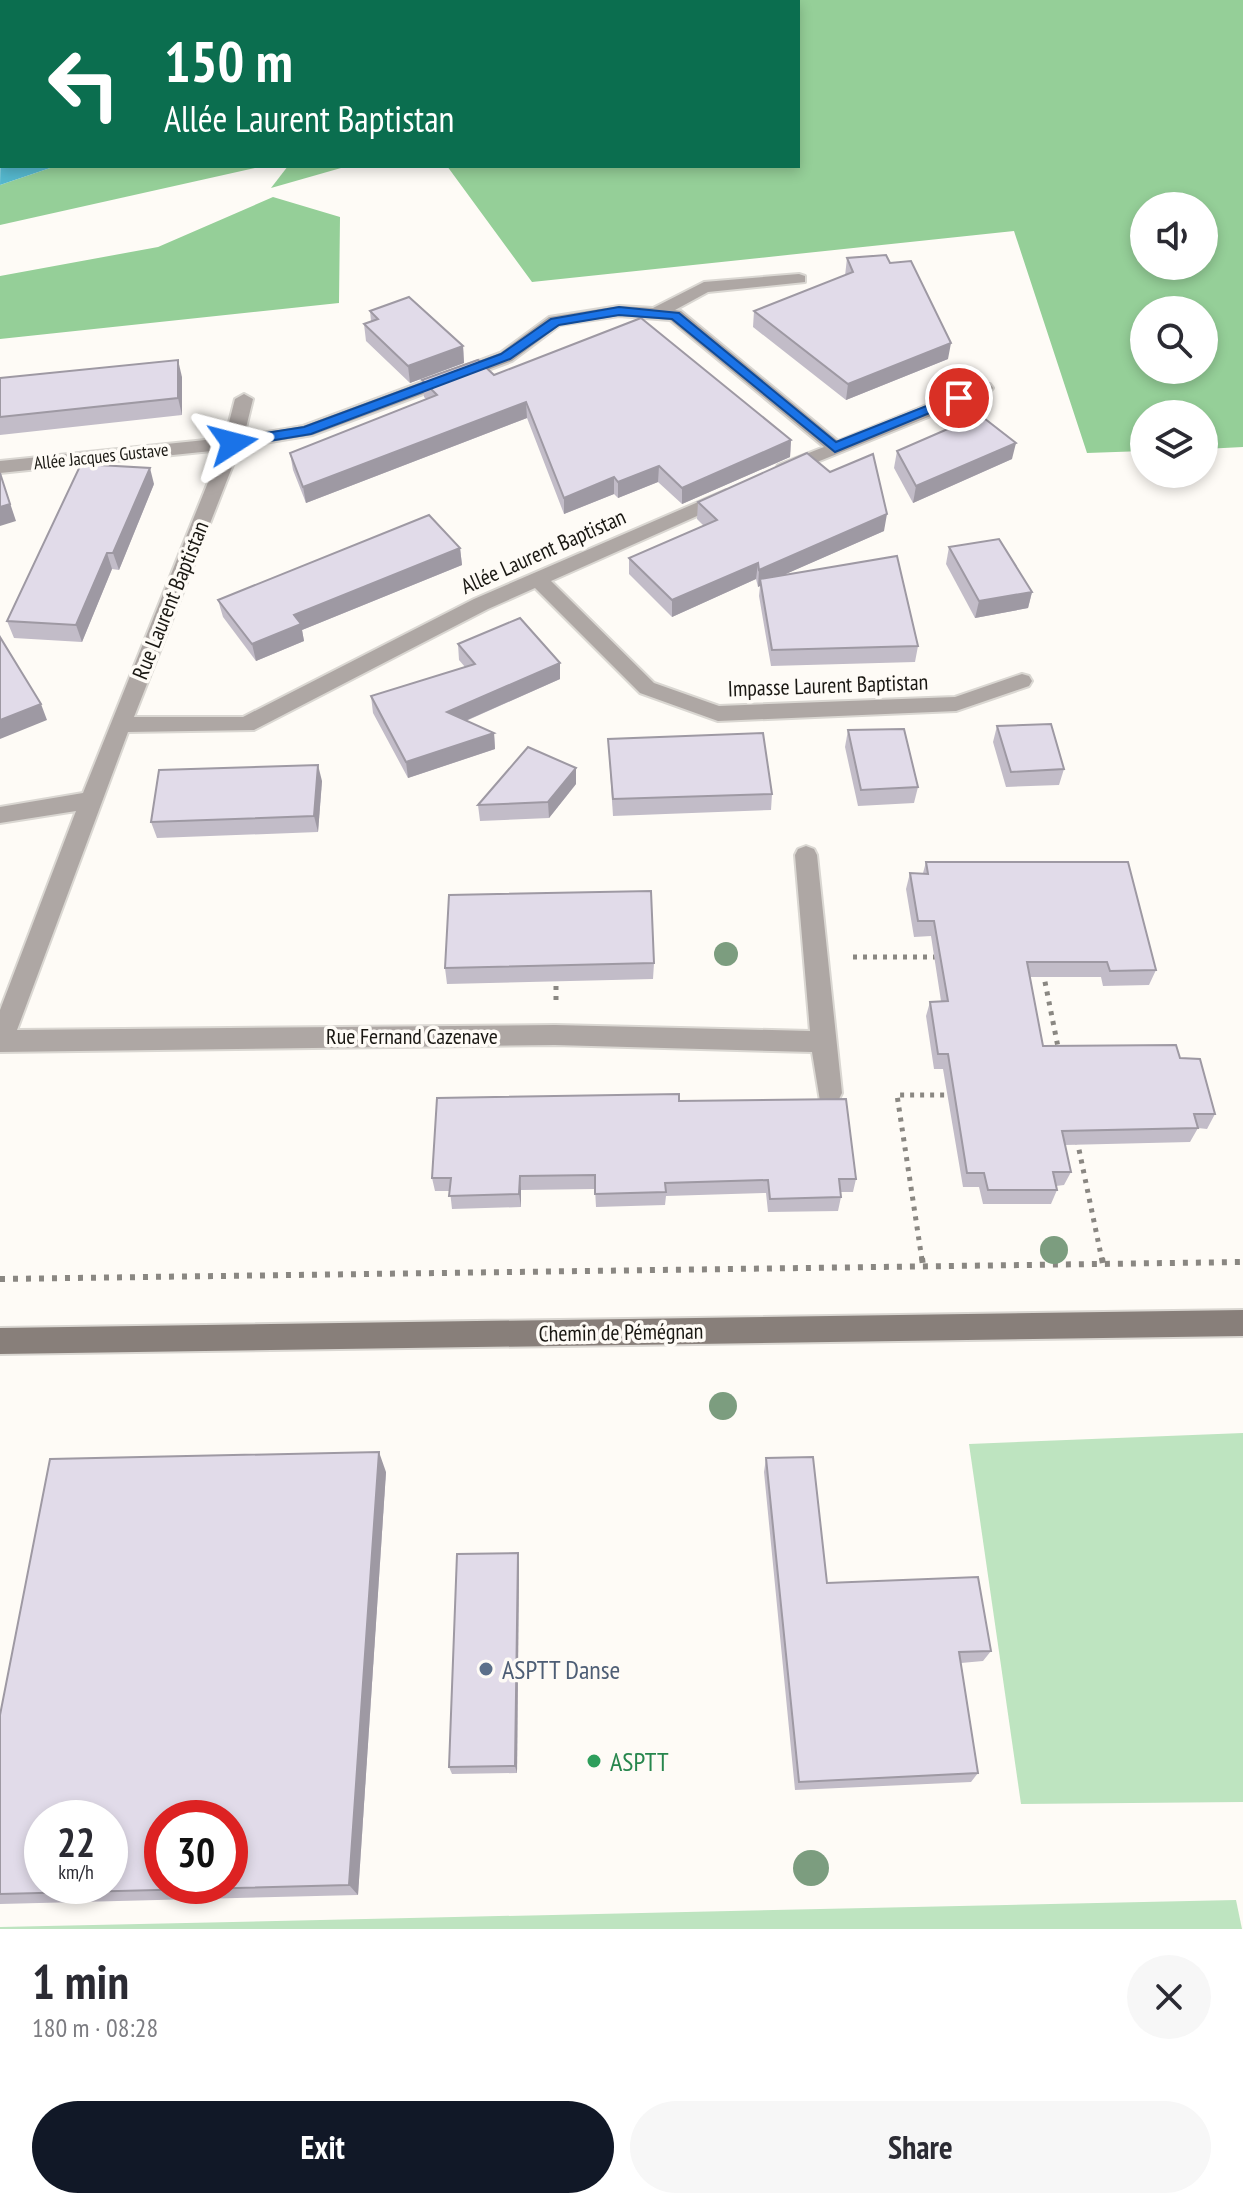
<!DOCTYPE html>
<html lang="en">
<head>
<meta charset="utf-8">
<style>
	:root { --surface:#fff; --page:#f7f7f7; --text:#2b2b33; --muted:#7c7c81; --accent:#111827 }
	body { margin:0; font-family:"PT Sans Narrow",sans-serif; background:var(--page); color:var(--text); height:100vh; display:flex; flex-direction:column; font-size:30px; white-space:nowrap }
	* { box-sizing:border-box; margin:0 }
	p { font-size:26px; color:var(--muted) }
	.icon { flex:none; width:44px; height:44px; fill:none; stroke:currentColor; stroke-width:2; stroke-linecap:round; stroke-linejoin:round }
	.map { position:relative; height:1929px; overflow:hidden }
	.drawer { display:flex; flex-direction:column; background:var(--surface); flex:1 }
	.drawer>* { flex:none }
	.banner { position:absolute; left:0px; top:0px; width:800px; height:168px; box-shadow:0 4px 12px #0003; background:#0b6e4f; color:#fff; overflow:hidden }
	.tools { position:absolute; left:1130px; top:192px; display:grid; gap:16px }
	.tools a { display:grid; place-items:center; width:88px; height:88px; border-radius:50%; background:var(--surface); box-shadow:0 4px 12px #0003; font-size:40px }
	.speed { position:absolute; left:24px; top:1800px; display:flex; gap:16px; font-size:40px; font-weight:700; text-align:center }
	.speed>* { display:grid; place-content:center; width:104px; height:104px; border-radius:50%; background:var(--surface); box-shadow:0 4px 12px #0003; line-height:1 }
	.speed small { font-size:20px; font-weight:400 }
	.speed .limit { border:12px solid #d22; background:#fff; color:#111 }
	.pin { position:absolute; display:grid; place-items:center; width:68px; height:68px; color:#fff; margin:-34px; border:4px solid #fff; border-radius:50%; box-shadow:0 2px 8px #0007 }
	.me { position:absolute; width:88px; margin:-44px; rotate:81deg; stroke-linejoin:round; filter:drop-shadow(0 0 6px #0008) }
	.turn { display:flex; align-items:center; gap:28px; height:168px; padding:0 32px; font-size:36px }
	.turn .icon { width:104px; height:104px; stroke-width:2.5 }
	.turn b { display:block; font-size:56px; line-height:68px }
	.round { display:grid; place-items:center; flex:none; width:84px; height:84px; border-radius:42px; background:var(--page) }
	.headline { display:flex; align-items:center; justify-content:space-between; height:136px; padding:0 32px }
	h1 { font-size:48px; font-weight:800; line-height:60px }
	.primary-button { display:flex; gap:16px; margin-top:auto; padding:16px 32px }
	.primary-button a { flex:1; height:92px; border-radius:48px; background:var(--accent); color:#fff; font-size:32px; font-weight:800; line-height:92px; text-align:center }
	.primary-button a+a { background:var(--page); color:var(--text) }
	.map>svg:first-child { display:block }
	.green { fill:#bee4c0 }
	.forest { fill:#95cf98; fill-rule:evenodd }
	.water { fill:#55b8ce }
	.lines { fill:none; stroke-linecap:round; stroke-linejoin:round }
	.street-casing { stroke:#dad7d2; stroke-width:4 }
	.secondary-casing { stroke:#dad7d2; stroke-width:4 }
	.path-far1 { stroke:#8a8782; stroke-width:5; stroke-dasharray:4 6; stroke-linecap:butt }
	.path { stroke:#8a8782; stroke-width:6; stroke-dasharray:5 8; stroke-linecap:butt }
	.street { fill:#aea7a4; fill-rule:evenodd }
	.secondary { fill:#887f7a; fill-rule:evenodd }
	.tree { fill:#7c9d7f }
	.wall { fill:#c2bcc8 }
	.shaded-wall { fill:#9e99a3 }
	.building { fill:#e1dbe9; stroke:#9e99a3; stroke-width:2; fill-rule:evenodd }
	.route { fill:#1a73e8; stroke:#114b97; stroke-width:2 }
	.service-dot { fill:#5c6f8a; stroke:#fefbf6; stroke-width:3 }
	.leisure-dot { fill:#2e9e5b; stroke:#fefbf6; stroke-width:3 }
	.labels { text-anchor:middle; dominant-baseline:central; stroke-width:7; stroke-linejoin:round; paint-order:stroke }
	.far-street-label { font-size:18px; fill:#1a1813; stroke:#fefbf6 }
	.street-label { font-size:22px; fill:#1a1813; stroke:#fefbf6 }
	.near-service-label { font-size:26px; fill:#4e5e75; stroke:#fefbf6; text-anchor:start }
	.near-leisure-label { font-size:26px; fill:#27864d; stroke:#fefbf6; text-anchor:start }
</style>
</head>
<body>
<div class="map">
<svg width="1243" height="1929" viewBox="0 0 1243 1929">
	<rect width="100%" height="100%" fill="#fefbf6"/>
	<!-- green -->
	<g class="green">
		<path d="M1243,1433V1802L1021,1804L969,1444Z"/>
		<path d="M1236,1900L1242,1929H0V1927Z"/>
	</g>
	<!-- forest -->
	<g class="forest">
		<path d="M0,0H330L331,2H2L0,65Z"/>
		<path d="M386,0H1243V447L1204,449V414H1144V451L1087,453L1014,231L532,282L447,166H798V2ZM1204,206V266H1144V206ZM1204,310V370H1144V310Z"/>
		<path d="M56,166H264L0,225V185Z"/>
		<path d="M288,166H348L271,188Z"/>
		<path d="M273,197L340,217L339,303L0,339V276L158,247Z"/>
	</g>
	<!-- water -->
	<path class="water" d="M2,64V166H56L0,185Z"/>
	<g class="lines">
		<!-- street casing -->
		<g class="street-casing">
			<path id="street" d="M799,274L805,276V282L708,292L675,310L681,311L838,441L978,384H990L993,388L990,392L785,475L778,473L776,469L778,465L824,447L670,320L619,316L560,325L512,361L313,435L240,447L134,717H243L474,599L726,490L735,496L733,500L551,581L654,683L719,706L955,697L1022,674L1029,676L1032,681L1029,686L956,711L718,721L640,693L535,588L488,609L254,730L128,732L17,1030L555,1025L810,1031L795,855L798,849L806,846L814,849L817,855L842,1093L838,1101L829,1104L820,1101L812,1052L555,1045L0,1052V1010L76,811L0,823V807L83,793L221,450L0,473V461L225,438L235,399L244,394L253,399L244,436L303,426L500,353L549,317L619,306L653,308L704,282Z"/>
		</g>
		<!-- secondary casing -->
		<g class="secondary-casing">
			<path id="secondary" d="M1243,1310V1336L0,1354V1328Z"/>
		</g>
		<!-- path-far1 -->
		<g class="path-far1">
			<path d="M853,957H939"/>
			<path d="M1043,972L1059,1052"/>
			<path d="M556,976V1002"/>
			<path d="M1077,1140L1102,1260"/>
			<path d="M922,1260L897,1095H951"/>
		</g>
		<!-- path -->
		<g class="path">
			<path d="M922,1258L923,1266"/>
			<path d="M1102,1258L1103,1264"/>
			<path d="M0,1279L1243,1262"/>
		</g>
		<!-- street -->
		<use href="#street" class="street"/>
		<!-- secondary -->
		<use href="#secondary" class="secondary"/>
	</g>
	<!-- trees -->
	<g class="tree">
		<circle cx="726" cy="954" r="12"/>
		<circle cx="1054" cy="1250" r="14"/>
		<circle cx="723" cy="1406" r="14"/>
		<circle cx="811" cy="1868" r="18"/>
	</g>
	<!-- wall -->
	<g class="wall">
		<path d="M847,258L948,359L846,400L753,327L754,311L845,276Z"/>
		<path d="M370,311L463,346L464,363L410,383L366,341L364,324L371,321Z"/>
		<path d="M494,375L791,440L790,457L682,504L658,482L618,498L614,494L564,514L527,418L306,503L293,470L290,453L426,399L424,397L422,380Z"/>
		<path d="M182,377V415L0,435V378Z"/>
		<path d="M897,451L1012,459L913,503L894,468Z"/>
		<path d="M154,484L119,570L112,569L82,642L14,638L7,621Z"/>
		<path d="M698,502L884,531L783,575L918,646L915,662L771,666L759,596L760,586L758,587L756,579L672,617L629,574V558L704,526L697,519Z"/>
		<path d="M949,547L1032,592L1028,608L975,618L946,564Z"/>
		<path d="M460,548L462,565L302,630L304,641L256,661L223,617L218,600Z"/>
		<path d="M458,644L560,663V679L466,721L494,733L495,749L408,778L373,713L371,696L465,667L459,660Z"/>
		<path d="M997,726L1064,769L1059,785L1006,787L993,742Z"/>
		<path d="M848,730L918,787L914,803L858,806L845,747Z"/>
		<path d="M608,739L772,794L771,810L613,816Z"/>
		<path d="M322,781L318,832L157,838L151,822Z"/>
		<path d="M576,784L549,818L480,821L478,805Z"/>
		<path d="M926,862L1156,970L1149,985L1103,986L1101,977H1030L1043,1046L1180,1058L1215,1114L1207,1129L1198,1128L1190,1142L1065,1145L1071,1172L1064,1185L1056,1186L1057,1190L1051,1204H983L979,1187H963L943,1069H934L926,1016L930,1002L941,1001L931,936L914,937L906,889L910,873H923Z"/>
		<path d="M654,963L653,979L447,984L445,968Z"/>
		<path d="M679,1101L856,1179L853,1192H840L841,1197L838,1211L768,1212L766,1193L666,1196L665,1205L596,1207L595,1189L521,1190V1207L452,1209L450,1191H435L432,1178Z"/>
		<path d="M766,1458L827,1583L991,1651L983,1661L961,1663L978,1773L971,1782L795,1790L764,1472Z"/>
		<path d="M386,1472L358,1895L0,1904V1715Z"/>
		<path d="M518,1553L519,1564L517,1773L452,1774L449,1767Z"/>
	</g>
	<!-- shaded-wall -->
	<g class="shaded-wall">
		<path d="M951,343L948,359L846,400L848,384Z"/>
		<path d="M463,346L464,363L410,383L408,366Z"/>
		<path d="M178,360L182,377V415L178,398Z"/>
		<path d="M526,402L527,418L306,503L303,487Z"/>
		<path d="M791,440L790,457L682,504V488Z"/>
		<path d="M1016,443L1012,459L913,503L916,486Z"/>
		<path d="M659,466L658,482L618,498V482Z"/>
		<path d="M150,468L154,484L119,570L113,553Z"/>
		<path d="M0,473L16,521L0,526Z"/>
		<path d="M614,477V494L564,514V498Z"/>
		<path d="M887,514L884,531L761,585L760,579V586L758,587L759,570Z"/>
		<path d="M460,548L462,565L302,630L304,641L256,661L252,644L294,615Z"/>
		<path d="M107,553L112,569L82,642L76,625Z"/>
		<path d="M758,563L756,579L672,617V600Z"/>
		<path d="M1032,592L1028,608L975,618L979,601Z"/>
		<path d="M560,663V679L449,728L447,712Z"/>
		<path d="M41,704L47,720L0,739V720Z"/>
		<path d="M494,733L495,749L408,778L406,762Z"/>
		<path d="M318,765L322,781L318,832L314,816Z"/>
		<path d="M576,768V784L549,818L548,802Z"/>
		<path d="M520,1176L521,1190V1207L519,1194Z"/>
		<path d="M379,1452L386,1472L358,1895L349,1885Z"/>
		<path d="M518,1553L519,1564L517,1773L515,1766Z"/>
	</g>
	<!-- building -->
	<g class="building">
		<path d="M886,255L890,263L911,261L951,343L848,384L754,311L853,272L847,258Z"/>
		<path d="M409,297L463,346L408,366L364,324L378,319L370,311Z"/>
		<path d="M641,318L791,440L682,488L659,466L618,482L614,477L564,498L526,402L303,487L290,453L437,395L422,380L478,360L494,375Z"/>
		<path d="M178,360V398L0,417V378Z"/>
		<path d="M980,415L1016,443L916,486L897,451Z"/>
		<path d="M807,453L830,472L873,454L887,514L759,570L758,563L672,600L629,558L717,520L698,502Z"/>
		<path d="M81,464L150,468L113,553H107L76,625L7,621Z"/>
		<path d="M0,473L10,504L0,507Z"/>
		<path d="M429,515L460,548L294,615L301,624L252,644L218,600Z"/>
		<path d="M999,539L1032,592L979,601L949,547Z"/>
		<path d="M897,556L918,646L772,650L760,579Z"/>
		<path d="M520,618L560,663L447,712L494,733L406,762L371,696L475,664L458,644Z"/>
		<path d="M0,637L41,704L0,720Z"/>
		<path d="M1051,724L1064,769L1011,772L997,726Z"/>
		<path d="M904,729L918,787L861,790L848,730Z"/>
		<path d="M763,733L772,794L613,799L608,739Z"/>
		<path d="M528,747L576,768L548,802L478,805Z"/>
		<path d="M318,765L314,816L151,822L159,770Z"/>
		<path d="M926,862H1128L1156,970L1110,971L1107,962H1027L1043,1046L1176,1045L1180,1058L1200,1059L1215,1114H1194L1198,1128L1062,1131L1071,1172H1053L1057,1190H988L984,1173H967L948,1054H938L930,1002L948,1001L934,921H918L910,873L928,874Z"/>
		<path d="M651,891L654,963L445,968L449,895Z"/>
		<path d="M679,1094V1101L846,1099L856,1179H839L841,1197L770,1199L768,1180L665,1183L666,1192L595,1194V1175L520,1176L519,1194L449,1196L451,1178H432L437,1098Z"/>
		<path d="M379,1452L349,1885L0,1894V1715L50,1459ZM42,1818H110V1886H42ZM162,1818H230V1886H162Z"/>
		<path d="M813,1457L827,1583L978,1577L991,1651L959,1652L978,1773L799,1782L766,1458Z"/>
		<path d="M518,1553L515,1766L449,1767L457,1554Z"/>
	</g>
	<!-- route -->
	<path class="route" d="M619,307L679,313L836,442L954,395L966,398L835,452L672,319L619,315L559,325L510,359L311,434L233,447L227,443L233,438L304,427L501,354L551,319Z"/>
	<!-- markers -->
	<circle class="service-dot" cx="486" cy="1669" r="8"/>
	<circle class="leisure-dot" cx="594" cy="1761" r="8"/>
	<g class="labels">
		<!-- far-street labels -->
		<g class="far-street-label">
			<text transform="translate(101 456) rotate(-6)">Allée Jacques Gustave</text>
		</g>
		<!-- street labels -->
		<g class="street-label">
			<text transform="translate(543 551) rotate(-24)">Allée Laurent Baptistan</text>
			<text transform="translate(170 600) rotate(-68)">Rue Laurent Baptistan</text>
			<text transform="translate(828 685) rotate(-2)">Impasse Laurent Baptistan</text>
			<text x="412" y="1036">Rue Fernand Cazenave</text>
			<text transform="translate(621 1332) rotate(-1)">Chemin de Pémégnan</text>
		</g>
		<!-- near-service labels -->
		<g class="near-service-label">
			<text x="502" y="1669">ASPTT Danse</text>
		</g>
		<!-- near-leisure labels -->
		<g class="near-leisure-label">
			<text x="610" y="1761">ASPTT</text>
		</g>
	</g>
</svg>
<div class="tools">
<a><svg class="icon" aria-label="sound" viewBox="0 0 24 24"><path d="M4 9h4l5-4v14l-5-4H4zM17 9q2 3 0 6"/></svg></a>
<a><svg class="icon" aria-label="search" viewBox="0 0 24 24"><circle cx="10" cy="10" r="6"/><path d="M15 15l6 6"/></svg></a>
<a><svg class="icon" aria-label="layers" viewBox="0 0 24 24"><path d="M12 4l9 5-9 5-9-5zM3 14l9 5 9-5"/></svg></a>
</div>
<div class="speed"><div>22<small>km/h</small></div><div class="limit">30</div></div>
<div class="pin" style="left:959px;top:398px;background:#d93025"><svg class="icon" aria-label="arrive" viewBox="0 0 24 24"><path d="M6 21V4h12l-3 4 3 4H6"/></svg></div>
<svg class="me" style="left:233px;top:443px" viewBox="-20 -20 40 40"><path d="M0-17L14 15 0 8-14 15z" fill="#1a73e8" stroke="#fff" stroke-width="4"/></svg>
<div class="banner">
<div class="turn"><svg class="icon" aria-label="left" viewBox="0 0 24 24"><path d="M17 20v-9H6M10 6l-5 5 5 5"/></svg><div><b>150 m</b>Allée Laurent Baptistan</div></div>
</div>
</div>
<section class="drawer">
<div class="headline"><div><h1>1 min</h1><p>180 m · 08:28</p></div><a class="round"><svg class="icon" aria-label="close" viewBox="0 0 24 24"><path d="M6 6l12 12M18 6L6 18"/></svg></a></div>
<div class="primary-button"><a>Exit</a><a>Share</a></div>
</section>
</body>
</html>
